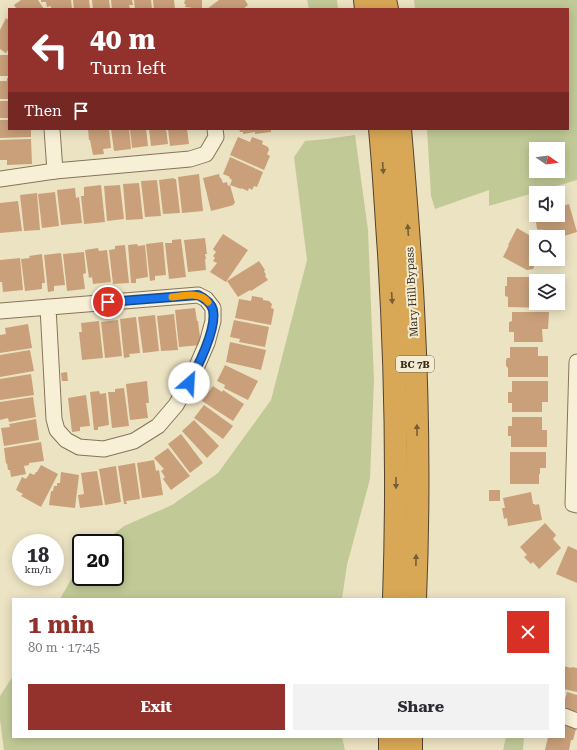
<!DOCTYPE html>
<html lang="en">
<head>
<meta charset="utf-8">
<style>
	:root { --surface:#fff; --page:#f2f2f3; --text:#2b2b33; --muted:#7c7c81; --accent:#93322c }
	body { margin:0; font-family:"Roboto Serif",serif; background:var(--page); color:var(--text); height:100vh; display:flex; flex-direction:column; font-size:15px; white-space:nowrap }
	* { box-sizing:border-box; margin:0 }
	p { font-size:13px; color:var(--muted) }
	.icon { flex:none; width:22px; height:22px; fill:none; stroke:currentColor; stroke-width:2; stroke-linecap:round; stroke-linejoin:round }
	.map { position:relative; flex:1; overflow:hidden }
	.panel { position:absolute; left:12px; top:598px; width:553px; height:140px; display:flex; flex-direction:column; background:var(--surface); border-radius:0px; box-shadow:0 2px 10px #0003 }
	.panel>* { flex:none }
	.banner { position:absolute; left:8px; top:8px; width:561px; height:122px; border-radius:0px; box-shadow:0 2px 10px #0003; background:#93322c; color:#fff; overflow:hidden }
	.needle { width:26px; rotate:103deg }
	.fabs { position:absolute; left:529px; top:142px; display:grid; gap:8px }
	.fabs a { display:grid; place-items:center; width:36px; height:36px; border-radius:0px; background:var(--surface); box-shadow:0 2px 10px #0003; font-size:20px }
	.speed { position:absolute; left:12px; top:534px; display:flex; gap:8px; font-size:20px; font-weight:700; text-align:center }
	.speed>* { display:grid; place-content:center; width:52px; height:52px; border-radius:50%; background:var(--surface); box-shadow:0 2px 10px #0003; line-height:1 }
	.speed small { font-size:10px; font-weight:400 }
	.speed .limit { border:2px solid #111; border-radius:6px; background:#fff; color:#111 }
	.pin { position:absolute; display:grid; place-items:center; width:34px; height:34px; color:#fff; margin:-17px; border:2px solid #fff; border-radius:50%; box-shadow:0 1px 4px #0007 }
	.me { position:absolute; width:44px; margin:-22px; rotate:26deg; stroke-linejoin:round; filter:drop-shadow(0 0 3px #0008) }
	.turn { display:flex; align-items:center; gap:14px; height:84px; padding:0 16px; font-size:18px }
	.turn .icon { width:52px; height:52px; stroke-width:2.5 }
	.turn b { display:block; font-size:28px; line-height:34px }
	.then { display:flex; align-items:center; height:38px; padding:0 16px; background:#0003; gap:8px; font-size:15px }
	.round { display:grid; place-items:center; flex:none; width:42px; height:42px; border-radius:0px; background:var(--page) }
	.headline { display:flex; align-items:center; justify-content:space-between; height:68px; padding:0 16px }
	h1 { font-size:24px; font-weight:700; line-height:30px; color:var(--accent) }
	.cta { display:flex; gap:8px; margin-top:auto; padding:8px 16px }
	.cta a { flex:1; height:46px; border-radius:0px; background:var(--accent); color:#fff; font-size:16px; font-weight:700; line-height:46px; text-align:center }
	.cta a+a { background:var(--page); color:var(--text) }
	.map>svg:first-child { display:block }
	.green { fill:#c1ca97; fill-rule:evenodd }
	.building { fill:#c9a07a }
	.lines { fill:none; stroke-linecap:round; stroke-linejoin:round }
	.minor-casing { stroke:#86745a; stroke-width:17 }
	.highway-casing { stroke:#54422e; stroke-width:24 }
	.minor { stroke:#f7f0d6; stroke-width:15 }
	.highway { stroke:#d9a856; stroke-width:22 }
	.oneway { fill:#775d34 }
	.route-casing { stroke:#114b97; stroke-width:10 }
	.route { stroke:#1a73e8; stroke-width:7 }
	.slow { stroke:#f59e0b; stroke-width:7 }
	.labels { text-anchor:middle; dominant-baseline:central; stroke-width:4; stroke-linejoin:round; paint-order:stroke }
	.shield { fill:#f4ecd2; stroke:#6f6554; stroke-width:1 }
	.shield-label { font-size:10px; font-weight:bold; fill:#362b1e }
	.street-label { font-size:11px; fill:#362b1e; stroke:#f4ecd2 }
</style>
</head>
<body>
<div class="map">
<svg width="577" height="750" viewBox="0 0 577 750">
	<rect width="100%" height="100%" fill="#ece3c3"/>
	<!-- green -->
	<g class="green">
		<path d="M307,0H337L338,9H309Z"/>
		<path d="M414,0H577V180L489,206V190L435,209L431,196L427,129H568V9H415ZM536,149H558V171H536Z"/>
		<path d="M355,135L368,230L374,380L370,479L347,565L342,599H60L81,562V577H115V543H102L124,526L172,505L218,473L271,400L307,260L294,157L305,141L327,139Z"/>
		<path d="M13,676V737H342L345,750H4L0,720V696Z"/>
		<path d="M506,737H524L523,750H503Z"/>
	</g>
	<!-- building -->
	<g class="building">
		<path d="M21,0H38L44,9H14L16,8L14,5Z"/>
		<path d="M41,0H71L72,9H51V6L47,7L46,2H41Z"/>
		<path d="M73,0H89L90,9H74Z"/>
		<path d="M92,0H109L110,9H93Z"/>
		<path d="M111,0H132L133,5H129L130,9H112Z"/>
		<path d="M134,0H151L152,9H135Z"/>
		<path d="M153,0H174L175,9H154Z"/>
		<path d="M185,0H202V9L185,7L186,4H184Z"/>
		<path d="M219,0H245L248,5L243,9H207Z"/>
		<path d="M6,18L9,20V49L6,53L0,49V30Z"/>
		<rect x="0" y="55" width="9" height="21"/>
		<path d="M7,78H9V99H0V81H7Z"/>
		<rect x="0" y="101" width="9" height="17"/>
		<path d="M0,120H9V129H31V137L0,138Z"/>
		<path d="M88,129H109L111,148L103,149L104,154L93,155L90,140H89Z"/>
		<path d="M111,129H129L131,149L114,151Z"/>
		<path d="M130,129H146L148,146L132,148Z"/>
		<path d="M149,129H166L168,144L151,146Z"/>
		<path d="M168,129H187L189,144L170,146Z"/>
		<path d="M239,129H271V132L255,134V132L243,134V132H240Z"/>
		<path d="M238,137L250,142L252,137L263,141L262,144L268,147L269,150L267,154L270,156L264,170L230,155Z"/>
		<path d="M31,139L32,164L7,165V160H0V140Z"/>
		<path d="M230,157L263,172L257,187L254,186L252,190L249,188L248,191L241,188V189L230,185L232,180L229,178L230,177L223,174Z"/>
		<path d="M199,174L203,211L182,213L178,177Z"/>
		<path d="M219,174L220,178H221L223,183L227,182L228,186L230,185L235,203L233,204L234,205L211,211L203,178Z"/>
		<path d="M174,178V179H176L180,213L163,214L159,180Z"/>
		<path d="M157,180L161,216L145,217L141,181Z"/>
		<path d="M139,183L143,219L126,220L123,184Z"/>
		<path d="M101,185L105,222L84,224L81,196H84V187Z"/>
		<path d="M120,185L124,219L107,221L104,186Z"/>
		<path d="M75,188L76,198L79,197L82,223L61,225L57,190Z"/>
		<path d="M55,192L59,226L42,228L38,194Z"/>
		<path d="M37,193L40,230L24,231L20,195Z"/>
		<path d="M561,200L562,206L569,204L577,232L558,238V237H556L555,236L544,237L542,229L540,230L537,229L536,222L537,220L534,211L536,210V215H558V201Z"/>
		<path d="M18,201L22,231L0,233V203Z"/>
		<path d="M517,228L536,239V259H542L540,262L534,259L535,264L533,269L527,270L503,257L509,245H508Z"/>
		<path d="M223,234L248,250L226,282L210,272L217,263L213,261L215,258L213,256L216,252L213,249Z"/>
		<path d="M205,238L207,254H205L206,259H205L206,270L188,272L184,240Z"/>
		<path d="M181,239L186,277L169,279L165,243H172V240Z"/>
		<path d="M163,242L166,275L155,276V280L150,281L146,244Z"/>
		<path d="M137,244L138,246L145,245L148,277L136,279V283H131L128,245Z"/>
		<path d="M125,245L129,283L113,284L109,250L115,249V246Z"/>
		<path d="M98,248L99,251L107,250L111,282L93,284L92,277L89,278L85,250Z"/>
		<path d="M84,252L86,273L83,274L85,289L67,291L63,254Z"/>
		<path d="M61,253L65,285L54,286V291L48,292L44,255Z"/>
		<path d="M42,254L45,283H42V289L25,291L21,259L30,258L29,256Z"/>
		<path d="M20,258L23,290L3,292L2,282H0V260Z"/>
		<path d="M259,261L265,270L264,271L266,275L265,276L268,280L251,291L250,290L238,297L227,281Z"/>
		<path d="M507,277H536V303H544V308L508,307V297L505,296V286H507Z"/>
		<path d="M252,296L263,298V300L269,301L272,304L271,308L274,309L271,325L235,318L239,299L251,301Z"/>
		<path d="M195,308L197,321H198L201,345L179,347L175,310Z"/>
		<path d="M512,312H549L548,329H542L543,342H514V332H509V322L512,321Z"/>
		<path d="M174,314L178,350L161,351L157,316Z"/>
		<path d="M155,315L159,351L143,353L138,317Z"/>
		<path d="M136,317L140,353L129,354L130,357L124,358L120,319Z"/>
		<path d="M118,320L122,356L105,358L101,322Z"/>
		<path d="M234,320L269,327L265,347L239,342L240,339L230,337Z"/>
		<path d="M99,321L103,358L82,360L79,332H82L81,323Z"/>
		<path d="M28,324L32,348L0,353V335L6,334L5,328Z"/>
		<path d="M230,342L266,350L261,370L226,362Z"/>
		<path d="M510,347H538V356H548V377H508V368L506,366V360L507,358H510Z"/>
		<path d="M30,350L34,371L0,377V355Z"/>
		<path d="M225,365L258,381L248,400L224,388L225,385L217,381Z"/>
		<path d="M67,372L68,381H62L61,373Z"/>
		<path d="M31,374L34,395L0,400V379Z"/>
		<path d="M147,381L149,403H146L148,418L130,420L126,384Z"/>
		<path d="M512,381H548V402H542V412H512V403H508V392H512Z"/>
		<path d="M213,386L222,392L223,390L244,404L233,421L202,401Z"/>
		<path d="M124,388L129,426L112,428L108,392H115V389Z"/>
		<path d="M99,391L100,394L106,393L109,425L98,427V430H94L90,392Z"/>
		<path d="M86,395L90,426L80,427V431L72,432L68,398Z"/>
		<path d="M33,397L36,417L9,422L8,418L0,420V402Z"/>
		<path d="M204,405L233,426L223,439L194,418Z"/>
		<path d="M512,417H542V430H547V447H511V436H508V426H512Z"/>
		<path d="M36,419L39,440L4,446L1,428L10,427L9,424Z"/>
		<path d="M194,420L219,446L207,458L182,431Z"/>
		<path d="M181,434L203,463L190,473L168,444Z"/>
		<path d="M41,442L44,461L29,463V465L24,466L26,474L11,477L10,470H8L7,463L6,464L4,448Z"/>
		<path d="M168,448L190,476L171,490L163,479L165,477L161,471L164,469L154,458Z"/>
		<path d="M510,452H546V468H540V474H539V484H510Z"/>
		<path d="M154,460L156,471L159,470L163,495L142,498L137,463Z"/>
		<path d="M135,463L140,499L126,501L127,504H124L118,466Z"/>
		<path d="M41,465L58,474L41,507L21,496L23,494L16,490L22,477L26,479L30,473L34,475L36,472H37Z"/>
		<path d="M116,466L121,502L105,505L99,469Z"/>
		<path d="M97,471L103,505L80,508L78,495L84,494L81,473Z"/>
		<path d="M61,472L79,475L75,508L49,505L51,491H53L54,486H57V483H60Z"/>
		<rect x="489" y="490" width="11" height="11"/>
		<path d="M531,492L533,504H535V505L539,504L542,520L508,526L507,518L504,519L502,508H505L503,498Z"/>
		<path d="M545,523L556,535L553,539L561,548L539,569L533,562L531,564L524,557L527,555L520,547Z"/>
		<path d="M568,546L577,550V583L556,574Z"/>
		<path d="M564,666L571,668L572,667L577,668V692L564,689Z"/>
		<path d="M567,692L577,695V712L564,709V703Z"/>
		<path d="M564,722L577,725L573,740H571L569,750H545L548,737H564Z"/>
	</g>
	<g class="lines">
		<!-- minor casing -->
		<g class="minor-casing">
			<g id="minor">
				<path d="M52,129L55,171"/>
				<path d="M0,179L55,171L190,159L206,154L216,137L215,129"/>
				<path d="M0,311L198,295L206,299L213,308V321L207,343L193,375L176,405L158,426L134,441L104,449L79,447L66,440L57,430L54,419L48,307"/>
				<path d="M577,362L573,504L577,505"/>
				<path d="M564,716L577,721"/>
			</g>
		</g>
		<!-- highway casing -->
		<g class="highway-casing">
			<g id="highway">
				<path d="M365,0L366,9"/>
				<path d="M385,0L387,9"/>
				<path d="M380,129C384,170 386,212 389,253C396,368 398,484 394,599"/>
				<path d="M400,129C405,188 410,248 413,308C418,405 419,502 415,599"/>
				<path d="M390,750V737"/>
				<path d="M411,750V737"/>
			</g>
		</g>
		<!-- minor -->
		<use href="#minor" class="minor"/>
		<!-- highway -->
		<use href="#highway" class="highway"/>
	</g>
	<!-- one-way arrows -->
	<defs><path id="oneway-solid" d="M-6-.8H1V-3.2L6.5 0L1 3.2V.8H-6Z"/></defs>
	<g class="oneway">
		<use href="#oneway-solid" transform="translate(383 168) rotate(86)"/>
		<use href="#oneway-solid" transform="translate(408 230) rotate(-94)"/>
		<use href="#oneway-solid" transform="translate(392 298) rotate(86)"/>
		<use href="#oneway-solid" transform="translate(417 430) rotate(-91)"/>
		<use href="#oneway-solid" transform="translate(396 483) rotate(90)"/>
		<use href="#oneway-solid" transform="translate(416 560) rotate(-89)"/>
	</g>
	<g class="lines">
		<!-- route casing -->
		<g class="route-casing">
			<path id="route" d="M108,302L198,295C204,298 211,302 213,310C217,329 198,366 189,383"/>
		</g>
		<!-- route -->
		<use href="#route" class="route"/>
		<!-- slow -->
		<path class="slow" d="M172,297C183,296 200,291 208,302"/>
	</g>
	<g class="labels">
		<!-- shield labels -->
		<rect class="shield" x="396" y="356" width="38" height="16" rx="3"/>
		<g class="shield-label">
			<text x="415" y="364">BC 7B</text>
		</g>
		<!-- street labels -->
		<g class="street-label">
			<text transform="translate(412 292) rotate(-93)">Mary Hill Bypass</text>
		</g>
	</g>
</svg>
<div class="fabs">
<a><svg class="needle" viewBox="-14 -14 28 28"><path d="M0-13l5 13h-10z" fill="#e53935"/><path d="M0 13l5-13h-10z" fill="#7c7c81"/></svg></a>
<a><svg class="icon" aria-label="sound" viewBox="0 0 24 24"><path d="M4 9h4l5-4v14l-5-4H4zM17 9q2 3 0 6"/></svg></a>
<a><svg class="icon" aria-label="search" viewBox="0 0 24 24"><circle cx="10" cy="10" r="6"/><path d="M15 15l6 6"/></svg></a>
<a><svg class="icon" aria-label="layers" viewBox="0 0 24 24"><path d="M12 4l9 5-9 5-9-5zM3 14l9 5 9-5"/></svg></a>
</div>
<div class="speed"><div>18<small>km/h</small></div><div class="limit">20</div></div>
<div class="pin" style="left:108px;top:302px;background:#d93025"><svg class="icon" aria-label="arrive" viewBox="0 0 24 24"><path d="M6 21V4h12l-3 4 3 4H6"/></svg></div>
<svg class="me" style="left:189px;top:383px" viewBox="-20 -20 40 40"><circle r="19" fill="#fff"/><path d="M0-13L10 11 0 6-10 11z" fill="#1a73e8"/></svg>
<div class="banner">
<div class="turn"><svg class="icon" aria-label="left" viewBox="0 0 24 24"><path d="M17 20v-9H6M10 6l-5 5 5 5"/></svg><div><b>40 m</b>Turn left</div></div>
<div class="then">Then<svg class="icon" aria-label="arrive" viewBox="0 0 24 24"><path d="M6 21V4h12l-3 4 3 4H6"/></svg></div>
</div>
<section class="panel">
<div class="headline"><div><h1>1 min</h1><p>80 m · 17:45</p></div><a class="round" style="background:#d93025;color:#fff"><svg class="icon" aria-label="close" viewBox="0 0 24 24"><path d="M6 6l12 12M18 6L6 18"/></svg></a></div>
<div class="cta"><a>Exit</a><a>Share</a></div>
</section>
</div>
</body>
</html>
